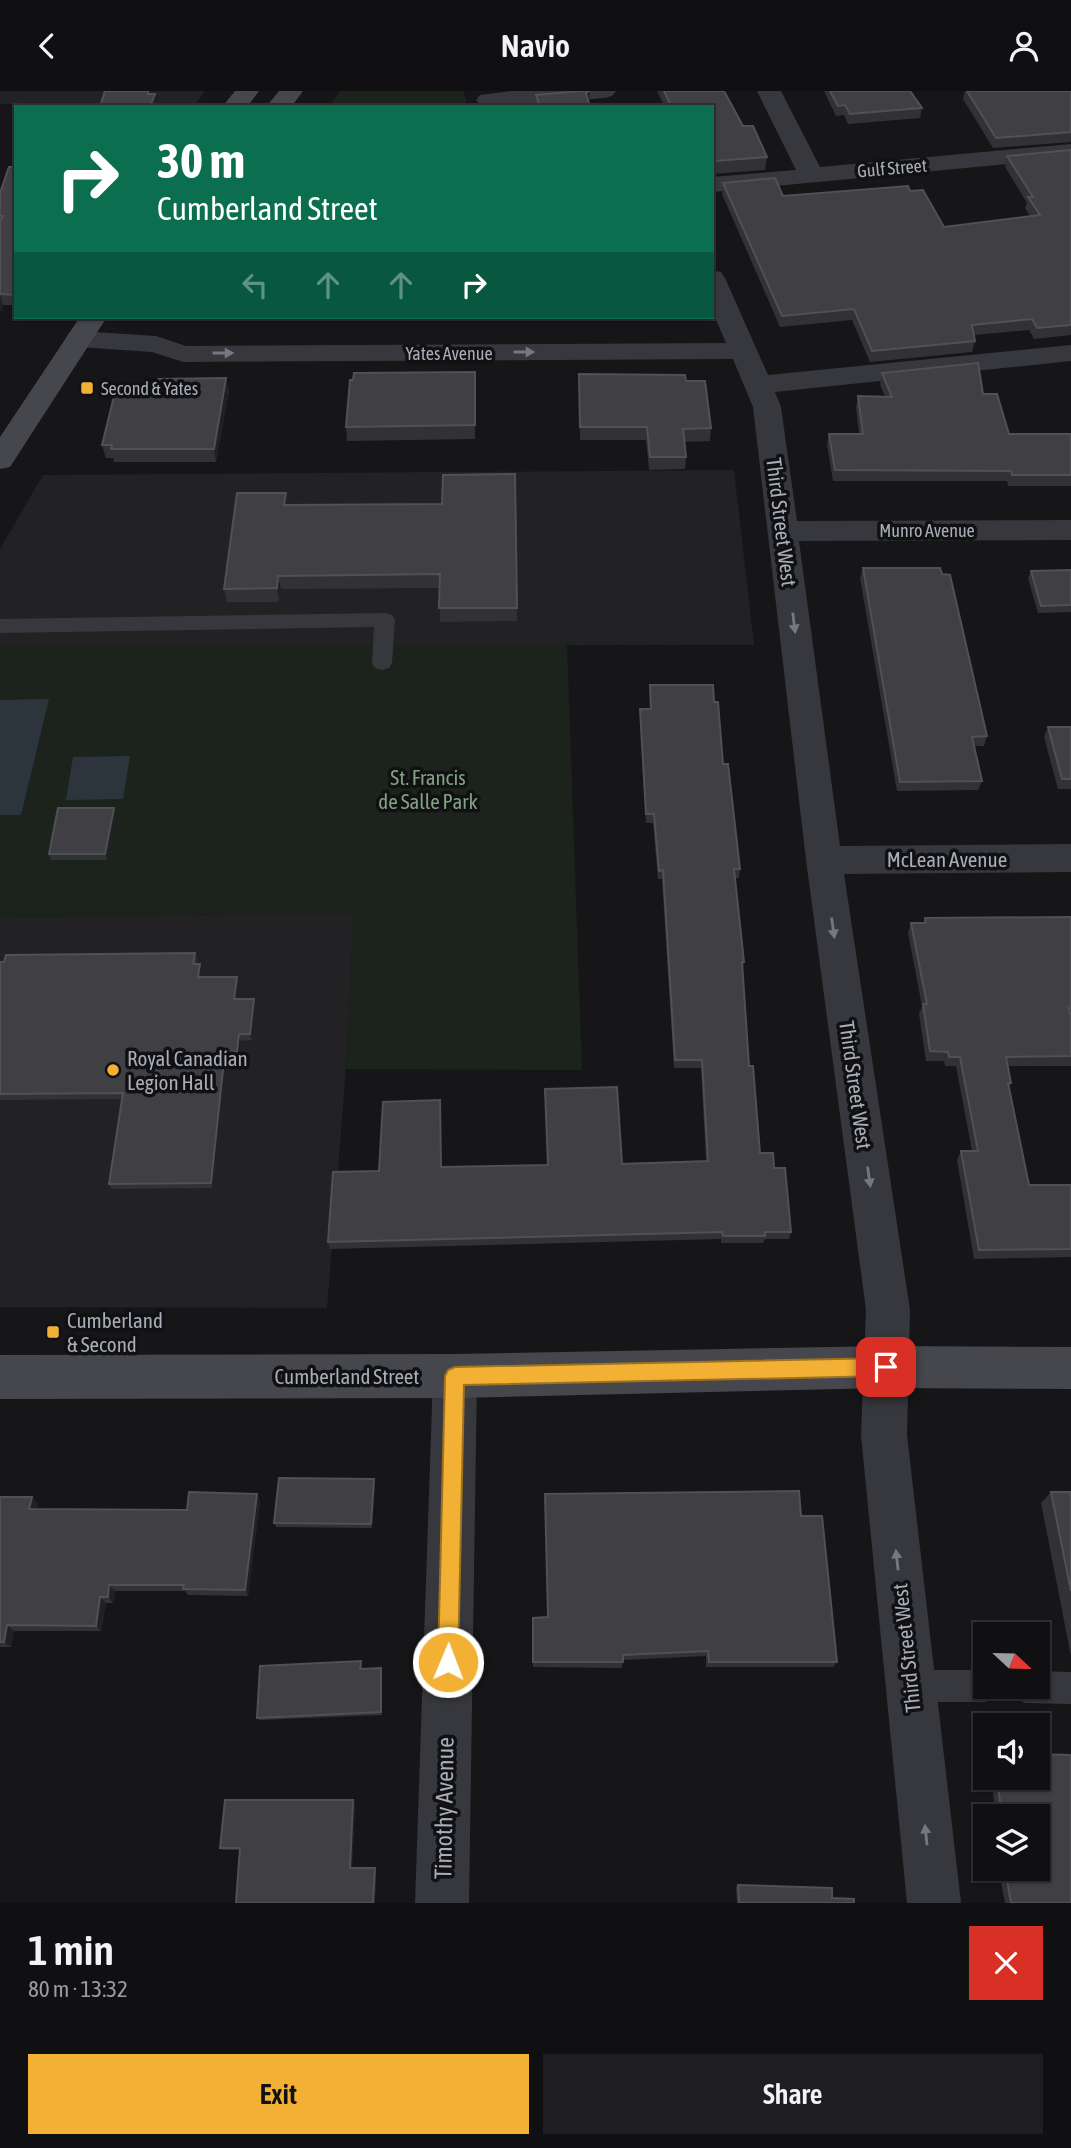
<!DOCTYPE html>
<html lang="en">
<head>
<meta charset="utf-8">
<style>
	:root { --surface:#101012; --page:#1e1e20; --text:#f1f3f6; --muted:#9c9d9f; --line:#303032; --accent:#f2b134 }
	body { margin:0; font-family:"Asap Condensed",sans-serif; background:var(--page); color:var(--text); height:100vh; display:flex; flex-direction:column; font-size:26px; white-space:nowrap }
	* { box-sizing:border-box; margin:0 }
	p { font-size:23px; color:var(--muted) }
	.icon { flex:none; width:38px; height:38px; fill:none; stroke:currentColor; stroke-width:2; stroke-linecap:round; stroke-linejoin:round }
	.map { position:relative; height:1812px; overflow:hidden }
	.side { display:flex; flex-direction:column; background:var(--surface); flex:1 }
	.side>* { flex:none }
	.top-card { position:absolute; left:14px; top:14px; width:700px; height:214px; border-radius:0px; box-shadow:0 2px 5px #0004,0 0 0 2px var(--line); background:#0b6e4f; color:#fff; overflow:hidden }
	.needle { width:46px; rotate:112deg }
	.fabs { position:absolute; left:973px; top:1531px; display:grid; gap:14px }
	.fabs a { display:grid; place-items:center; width:77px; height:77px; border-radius:0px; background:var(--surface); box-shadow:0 2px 5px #0004,0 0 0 2px var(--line); font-size:35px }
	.pin { position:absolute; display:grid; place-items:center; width:60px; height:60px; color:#fff; margin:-30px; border-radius:14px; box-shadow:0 4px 10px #0006 }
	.me { position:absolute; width:77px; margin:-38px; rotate:1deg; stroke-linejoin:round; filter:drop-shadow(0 0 5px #0008) }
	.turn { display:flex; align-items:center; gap:24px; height:147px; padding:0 28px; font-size:32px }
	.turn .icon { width:91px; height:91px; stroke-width:2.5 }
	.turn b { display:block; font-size:49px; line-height:60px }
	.lanes { display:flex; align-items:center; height:66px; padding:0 28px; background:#0003; justify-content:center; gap:35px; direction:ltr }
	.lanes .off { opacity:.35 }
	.round { display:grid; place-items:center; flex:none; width:74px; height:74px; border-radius:0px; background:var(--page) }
	.overview { display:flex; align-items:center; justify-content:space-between; height:119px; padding:0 28px }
	h1 { font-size:42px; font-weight:600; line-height:52px }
	.primary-button { display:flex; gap:14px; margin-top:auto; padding:14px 28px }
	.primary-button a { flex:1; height:80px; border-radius:0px; background:var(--accent); color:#111; font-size:28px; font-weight:600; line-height:80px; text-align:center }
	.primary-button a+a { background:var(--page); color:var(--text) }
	header { display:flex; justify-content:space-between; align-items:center; height:91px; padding:0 28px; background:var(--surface); font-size:32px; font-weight:600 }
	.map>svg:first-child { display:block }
	.built { fill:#222225 }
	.green { fill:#1c231d }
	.water { fill:#2c353c }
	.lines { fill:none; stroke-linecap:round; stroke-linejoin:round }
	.lane { fill:#37383d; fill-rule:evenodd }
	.street { fill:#37383d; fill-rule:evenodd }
	.secondary { fill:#45474d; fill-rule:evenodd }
	.wall { fill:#323236 }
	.shaded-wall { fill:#212124 }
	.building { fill:#3f3f44; stroke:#4f5156; stroke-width:2 }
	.oneway { fill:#757881 }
	.route { fill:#f2b134; stroke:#9d7322; stroke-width:2 }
	.poi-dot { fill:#f2b134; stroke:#111113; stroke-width:2.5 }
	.labels { text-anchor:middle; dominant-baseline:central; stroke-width:7; stroke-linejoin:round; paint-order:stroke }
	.far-street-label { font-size:18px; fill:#a8adb8; stroke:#111113 }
	.far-poi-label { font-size:18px; fill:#a8adb8; stroke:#111113; text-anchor:start }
	.street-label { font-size:21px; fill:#a8adb8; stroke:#111113 }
	.park-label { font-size:21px; fill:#7fa381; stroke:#111113 }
	.poi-label { font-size:21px; fill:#a8adb8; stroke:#111113; text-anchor:start }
	.near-street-label { font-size:24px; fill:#a8adb8; stroke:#111113 }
</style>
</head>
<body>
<header><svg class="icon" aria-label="back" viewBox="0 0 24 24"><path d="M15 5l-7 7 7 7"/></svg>Navio<svg class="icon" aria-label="person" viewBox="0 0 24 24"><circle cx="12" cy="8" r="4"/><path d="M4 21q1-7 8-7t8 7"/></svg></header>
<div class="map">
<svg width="1071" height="1812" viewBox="0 0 1071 1812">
	<rect width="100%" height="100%" fill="#161618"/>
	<!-- built -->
	<g class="built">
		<path d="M0,0H205L195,13H0Z"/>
		<path d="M734,379L754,554L0,555V458L43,384Z"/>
		<path d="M354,822L346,978L327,1217L0,1216V826Z"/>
	</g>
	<!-- green -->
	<g class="green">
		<path d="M341,0H463L468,16H327Z"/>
		<path d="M567,554L582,979L346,978L354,822L0,826V555Z"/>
	</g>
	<!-- water -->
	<g class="water">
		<path d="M49,608L21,724H0V609Z"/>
		<path d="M130,665L123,708L66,709L73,666Z"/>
	</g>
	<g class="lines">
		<!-- lane -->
		<g class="lane">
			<path d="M385,522L392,524L395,529L392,572L389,577L382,579L375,577L372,572L374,536L0,542V528Z"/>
			<path d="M910,1579H985V1596H1000L996,1606L985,1611H910L899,1606L894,1595L899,1584Z"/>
			<path d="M1038,1580L1071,1581V1613L1025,1612L1014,1607L1009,1596H1038Z"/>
		</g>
		<!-- street -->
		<g class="street">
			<path d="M513,0H616L612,5L604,7L492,16L480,14L476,9L480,4Z"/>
			<path d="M757,0H781L820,76L1071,53V67L712,101V86L796,79Z"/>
			<path d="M712,179L721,181L725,187L768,284L1071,254V270L775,301L781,316L797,430L1071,429V449L799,450L840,755L1071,753V781L844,783L910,1219L907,1344L961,1812H907L861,1344L866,1219L806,769L753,316L733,268L183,271L152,261L79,256L69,254L65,248L69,242L79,240L156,245L186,255L726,252L712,219Z"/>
			<path d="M455,1263L471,1270L477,1285L469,1812H415L433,1285L439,1270Z"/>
		</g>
		<!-- secondary -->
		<g class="secondary">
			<path d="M235,0H259L247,16H222Z"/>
			<path d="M279,0H303L291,16H266Z"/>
			<path d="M80,226H107L10,376L0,378V346Z"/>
			<path d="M885,1255L1071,1256V1298L885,1297L455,1307L0,1308V1264L455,1263Z"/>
		</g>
	</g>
	<!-- wall -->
	<g class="wall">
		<path d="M657,0H724L743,35L767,66L765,79L713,83L712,81V16H665Z"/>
		<path d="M824,0H910L922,17L920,27L848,33L844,24L836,25Z"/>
		<path d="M965,0H1071V51L993,57L963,8Z"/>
		<path d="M1071,59V244L1034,248L1029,239L974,244L975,250L972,261L870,271L852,229L780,236L722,103L723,92L783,105L910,100L944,136L1030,125L1025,117L1027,112L1005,76L1007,65Z"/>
		<path d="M16,68V214H3L0,221V102L14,76Z"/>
		<path d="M475,281V348L347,350L346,336L353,289Z"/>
		<path d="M882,282L983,303L1009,343H1071V395H1008L1007,390H833L827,354L829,343H859L856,316L858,305L885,306L880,293Z"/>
		<path d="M579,283L686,290L711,337L710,350L684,351L686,366L685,378L649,379L646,349H580Z"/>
		<path d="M226,287L229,300L216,371H114L113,367H106L102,354L157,293Z"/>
		<path d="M515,383L517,530L440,531V497L281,498L279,511H227L224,498L288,414L442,413Z"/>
		<path d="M863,477L987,645L984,655H974L982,690L978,699L897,700L860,487Z"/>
		<path d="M1071,479V521L1038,522L1028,487L1031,480Z"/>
		<path d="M650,594L714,611L740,778L739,787H735L744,871L742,879L749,975L760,1062L774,1077L791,1141L789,1148H765L763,1152H721V1148L330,1158L328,1151L379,1080L440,1009L441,1076L706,1070L701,977H674L662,788H658L653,732H646L640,627V618H650Z"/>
		<path d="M1048,636H1071V698H1058L1044,646Z"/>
		<path d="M116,723L107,769H51L49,763Z"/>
		<path d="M1071,826V975H1008L1011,992L1009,996L1029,1094H1071V1166L974,1168L957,1069L961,1060H972L956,975H945L944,970H926L919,923L922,915L908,842L911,832H923L925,827Z"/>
		<path d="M195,862L197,868L196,873H200L202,880L201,886H237L238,892L236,908H254L256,914L252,949L241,950L239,967L227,966L213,1097L112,1098L109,1093L122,1008L0,1009V871Z"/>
		<path d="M374,1388L375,1392L372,1437L276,1436L274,1432Z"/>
		<path d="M1051,1401H1071V1565L1041,1412Z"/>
		<path d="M0,1406H32L38,1413L37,1418L187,1419L260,1410L248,1505L188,1504L185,1500H115L113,1512H106L101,1540H14L11,1556H0Z"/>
		<path d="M801,1425L837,1571L833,1576H706V1565L623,1569L622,1577L533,1576V1527L547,1526Z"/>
		<path d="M362,1572V1578L381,1577L382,1580V1624L260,1629L257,1627Z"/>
		<path d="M991,1687H1038L1071,1812H1005L1001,1791L1005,1790L1003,1778H1038V1726H996Z"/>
		<path d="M353,1709L355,1711L352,1777L376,1779L375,1812H236L240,1759H223L220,1757Z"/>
		<path d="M738,1794L832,1807L854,1812H737L736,1796Z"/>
	</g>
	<!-- shaded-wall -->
	<g class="shaded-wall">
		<path d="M590,0L589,11L585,13L586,2Z"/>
		<path d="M155,3L157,14L156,16H150Z"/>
		<path d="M0,204L3,214L0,221Z"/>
		<path d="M226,287L229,300L216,371L214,358Z"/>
		<path d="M278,485L281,498L279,511L277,497Z"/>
		<path d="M114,717L116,723L107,769L105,763Z"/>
		<path d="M200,873L202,880L200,893L198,886Z"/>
		<path d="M237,886L238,892L236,914L234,908Z"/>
		<path d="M254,908L256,914L252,949L250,943Z"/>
		<path d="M239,943L241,950L239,967L237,961Z"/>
		<path d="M225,960L227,966L213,1097L211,1092Z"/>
		<path d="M374,1388L375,1392L372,1437L371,1433Z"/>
		<path d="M257,1403L260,1410L248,1505L245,1499Z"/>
		<path d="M32,1406L38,1413L36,1424L29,1418Z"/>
		<path d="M109,1494L115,1500L113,1512L108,1506Z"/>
		<path d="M100,1506L106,1512L101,1540L96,1535Z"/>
		<path d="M7,1534L14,1540L11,1556L4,1551Z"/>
		<path d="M381,1577L382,1580V1624L381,1621Z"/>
		<path d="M353,1709L355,1711L352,1779L350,1777Z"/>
		<path d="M375,1777L376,1779L375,1812H373Z"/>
	</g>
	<!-- building -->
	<g class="building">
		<path d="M105,0H148V3H155L150,16H100Z"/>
		<path d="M582,0H589L586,2L590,16H540L536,4Z"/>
		<path d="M664,0H724L743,35H753L767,66L715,70L712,65V16L671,15Z"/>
		<path d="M830,0H910L922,17L850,23L845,14L838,15Z"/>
		<path d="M967,0H1071V41L996,47Z"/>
		<path d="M1071,59V234L1037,237L1032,228L972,234L975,250L872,260L854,218L782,225L723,92L775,87L783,105L908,95L910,100L923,99L944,136L1040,124L1028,106H1033L1007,65Z"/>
		<path d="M16,68V204L0,203V130L3,125H0V102L9,76H14Z"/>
		<path d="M978,272L983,303H997L1009,343H1071V384H1012L1011,380L835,379L829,343H863L858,305L892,306L882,282Z"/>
		<path d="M475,281V334L346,336L350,289H353L354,282Z"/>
		<path d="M579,283L685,284L686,290H705L711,337L683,338L686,366H650L647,336H580Z"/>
		<path d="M226,287L214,358H111L112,354H102L117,293H157L158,288Z"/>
		<path d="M515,383L517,517H439L440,483L278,485L277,497L224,498L237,402H286L284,414L442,413L443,384Z"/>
		<path d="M863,477H940L942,483L950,484L987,645L972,646L982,690L900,691Z"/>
		<path d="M1071,479V514L1041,515L1031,480Z"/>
		<path d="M650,594H713L714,611H718L723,673H728L740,778H734L744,871H742L749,975H753L760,1062H773L774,1077H785L791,1141H765V1145H723L722,1141L328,1151L333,1081L379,1080L383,1011L440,1009L441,1076L548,1074L545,998L617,996L622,1073L708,1070L702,969H675L663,779L659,780L654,723H646L640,618H651Z"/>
		<path d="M1048,636H1071V688H1062Z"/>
		<path d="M58,717H114L105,763H49Z"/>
		<path d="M1071,826V917H1069L1071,926V965L1006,966L1011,992H1008L1029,1094H1071V1158L979,1159L961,1060H978L960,966H949L948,961L930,960L923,913H927L911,832H926L925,827Z"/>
		<path d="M195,862L193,873H200L198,886H237L234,908H254L250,943H239L237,961L225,960L211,1092L109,1093L123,1002L0,1003V871H4L6,864Z"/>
		<path d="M279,1387L374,1388L371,1433L274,1432Z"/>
		<path d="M799,1400L801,1425H822L837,1571H709L708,1560L623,1564V1571H533V1527L548,1526L545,1403Z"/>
		<path d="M189,1401L257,1403L245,1499L183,1498L184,1494H109L108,1506H100L96,1535L7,1534L4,1551H0V1406H32L29,1418L187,1419Z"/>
		<path d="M1051,1401H1071V1500Z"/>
		<path d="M361,1570L360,1578L381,1577V1621L257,1627L260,1575Z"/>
		<path d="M1038,1663L1071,1664V1812H1011L1007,1789H1011L1009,1778H1038V1726H1002L997,1687H1038Z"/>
		<path d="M225,1709H353L350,1777H375L373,1812H236L240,1757H220Z"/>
		<path d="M738,1794L832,1797V1807L854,1808V1812H739Z"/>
	</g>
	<!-- one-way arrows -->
	<defs><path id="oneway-solid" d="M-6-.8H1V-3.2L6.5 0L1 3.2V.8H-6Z" transform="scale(1.75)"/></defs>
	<g class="oneway">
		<use href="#oneway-solid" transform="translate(524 261)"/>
		<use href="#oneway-solid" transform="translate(223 262)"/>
		<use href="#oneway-solid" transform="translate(794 532) rotate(83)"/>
		<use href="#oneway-solid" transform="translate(833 837) rotate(82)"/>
		<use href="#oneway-solid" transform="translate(869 1086) rotate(82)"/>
		<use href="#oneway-solid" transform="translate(897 1469) rotate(-96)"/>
		<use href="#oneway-solid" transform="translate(926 1744) rotate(-96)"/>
	</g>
	<!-- route -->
	<path class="route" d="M886,1267L892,1269L895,1276L892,1282L886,1285L464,1294L458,1571L455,1578L448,1581L441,1578L438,1571L445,1285L448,1279L455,1276Z"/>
	<!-- markers -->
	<g class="poi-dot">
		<rect x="80" y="290" width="14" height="14" rx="3.5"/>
		<circle cx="113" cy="979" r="7"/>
		<rect x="46" y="1234" width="14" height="14" rx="3.5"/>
	</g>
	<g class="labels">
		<!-- far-street labels -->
		<g class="far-street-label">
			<text transform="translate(892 77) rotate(-5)">Gulf Street</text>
			<text x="449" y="262">Yates Avenue</text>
			<text x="927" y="439">Munro Avenue</text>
		</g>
		<!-- far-poi labels -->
		<g class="far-poi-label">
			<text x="101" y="297">Second &amp; Yates</text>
		</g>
		<!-- street labels -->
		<g class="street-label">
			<text transform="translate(782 431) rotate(83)">Third Street West</text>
			<text x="947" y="768">McLean Avenue</text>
			<text transform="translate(856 994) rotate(82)">Third Street West</text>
			<text x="347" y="1285">Cumberland Street</text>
			<text transform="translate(906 1557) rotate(-96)">Third Street West</text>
		</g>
		<!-- park labels -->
		<g class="park-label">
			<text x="428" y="686">St. Francis<tspan x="428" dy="24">de Salle Park</tspan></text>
		</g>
		<!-- poi labels -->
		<g class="poi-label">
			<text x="127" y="967">Royal Canadian<tspan x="127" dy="24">Legion Hall</tspan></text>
			<text x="67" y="1229">Cumberland<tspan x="67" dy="24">&amp; Second</tspan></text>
		</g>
		<!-- near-street labels -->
		<g class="near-street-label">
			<text transform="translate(444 1717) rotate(-89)">Timothy Avenue</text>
		</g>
	</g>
</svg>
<div class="fabs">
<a><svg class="needle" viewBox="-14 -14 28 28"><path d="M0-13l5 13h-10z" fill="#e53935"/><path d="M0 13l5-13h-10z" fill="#9c9d9f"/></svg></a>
<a><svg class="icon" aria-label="sound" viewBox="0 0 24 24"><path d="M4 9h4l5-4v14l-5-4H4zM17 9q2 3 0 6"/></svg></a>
<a><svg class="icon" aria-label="layers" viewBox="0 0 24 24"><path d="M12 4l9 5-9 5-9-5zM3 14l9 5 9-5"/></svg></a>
</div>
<div class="pin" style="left:886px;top:1276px;background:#d93025"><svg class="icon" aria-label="arrive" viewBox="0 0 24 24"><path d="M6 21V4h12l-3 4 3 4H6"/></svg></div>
<svg class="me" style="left:448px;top:1571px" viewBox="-20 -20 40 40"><circle r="17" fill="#f2b134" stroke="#fff" stroke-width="3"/><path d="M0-11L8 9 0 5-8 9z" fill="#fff"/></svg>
<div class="top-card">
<div class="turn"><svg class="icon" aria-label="right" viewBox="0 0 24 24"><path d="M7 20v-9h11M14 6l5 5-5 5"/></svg><div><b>30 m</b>Cumberland Street</div></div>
<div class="lanes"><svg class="icon off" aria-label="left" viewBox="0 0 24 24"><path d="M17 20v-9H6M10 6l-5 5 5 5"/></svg><svg class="icon off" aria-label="ahead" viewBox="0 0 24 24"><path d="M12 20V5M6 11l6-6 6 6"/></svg><svg class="icon off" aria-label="ahead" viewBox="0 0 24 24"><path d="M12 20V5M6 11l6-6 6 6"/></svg><svg class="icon" aria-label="right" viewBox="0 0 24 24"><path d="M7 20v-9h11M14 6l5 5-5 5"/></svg></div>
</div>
</div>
<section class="side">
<div class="overview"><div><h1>1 min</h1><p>80 m · 13:32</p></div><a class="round" style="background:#d93025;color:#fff"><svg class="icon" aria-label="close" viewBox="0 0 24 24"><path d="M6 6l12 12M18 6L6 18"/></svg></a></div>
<div class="primary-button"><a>Exit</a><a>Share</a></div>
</section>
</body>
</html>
